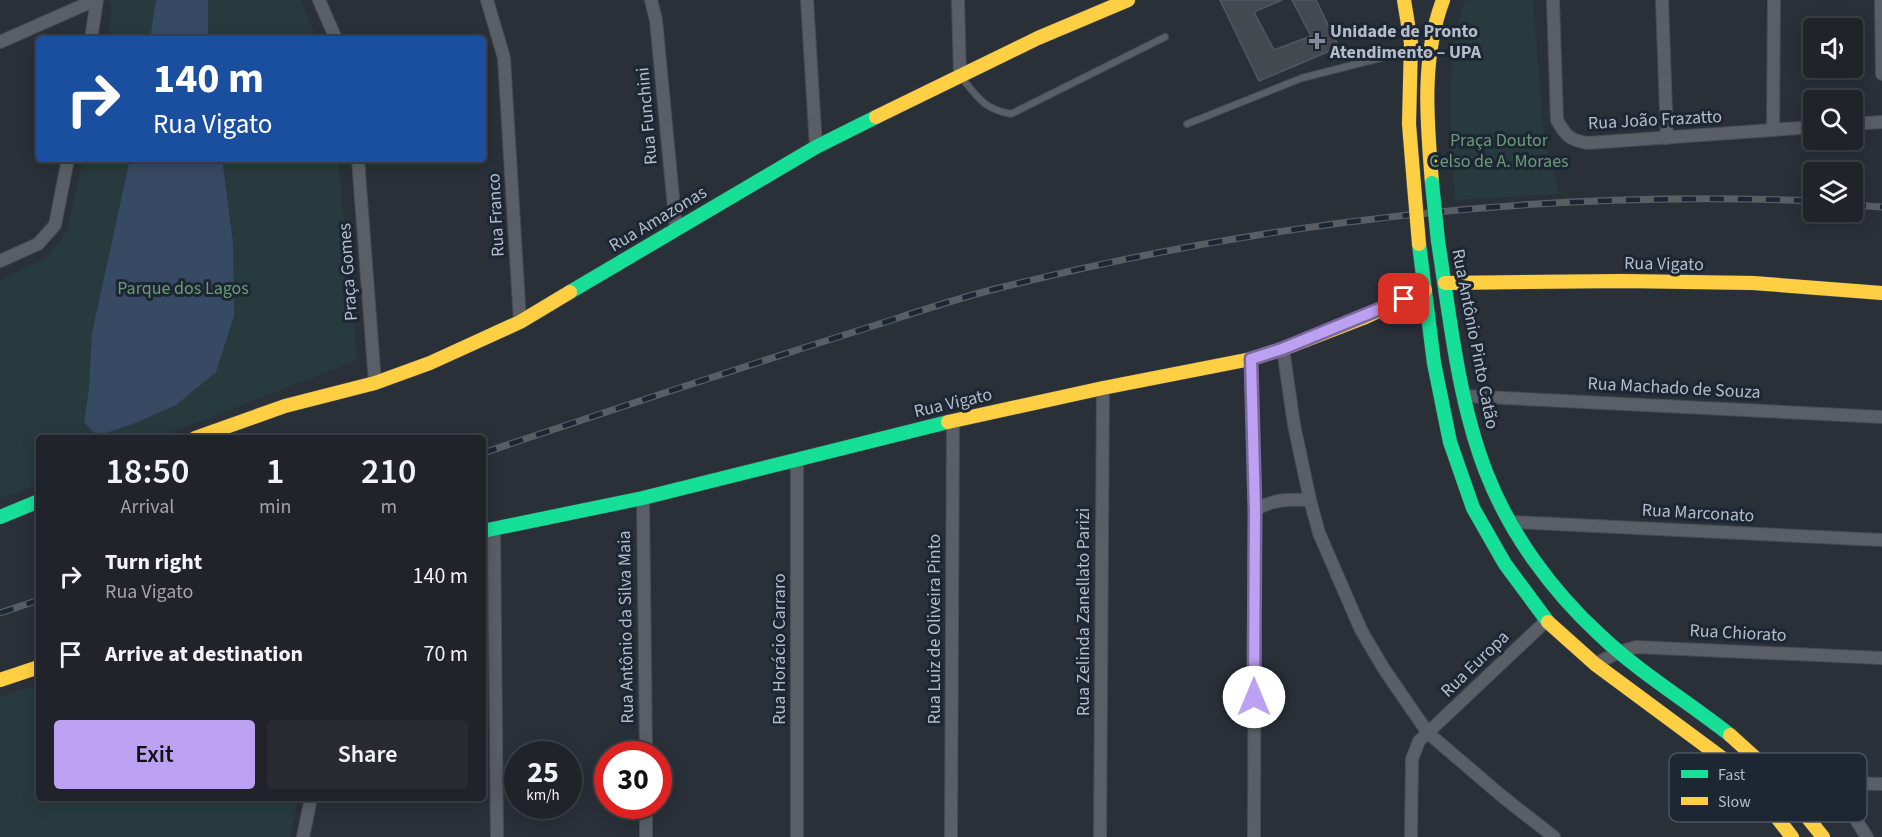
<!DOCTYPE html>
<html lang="en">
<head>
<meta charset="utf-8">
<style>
	:root { --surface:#20242a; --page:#282c32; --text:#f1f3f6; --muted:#a2a4a8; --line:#3d4147; --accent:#bca0f2 }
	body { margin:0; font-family:"Source Sans 3",sans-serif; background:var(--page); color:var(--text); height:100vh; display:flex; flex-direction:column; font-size:22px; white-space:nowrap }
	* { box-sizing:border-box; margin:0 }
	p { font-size:20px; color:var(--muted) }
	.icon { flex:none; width:33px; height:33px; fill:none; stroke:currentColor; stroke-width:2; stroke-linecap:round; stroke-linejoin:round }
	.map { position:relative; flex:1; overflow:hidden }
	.side { position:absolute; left:36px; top:435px; width:450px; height:366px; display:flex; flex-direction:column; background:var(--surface); border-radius:6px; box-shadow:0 3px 15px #0003,0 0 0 2px var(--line) }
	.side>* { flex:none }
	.top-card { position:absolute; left:36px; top:36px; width:450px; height:126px; border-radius:6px; box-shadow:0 3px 15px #0003,0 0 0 2px var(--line); background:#1a4fa0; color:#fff; overflow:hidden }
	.tools { position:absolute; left:1803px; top:18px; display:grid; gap:12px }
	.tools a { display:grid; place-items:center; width:60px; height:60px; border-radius:6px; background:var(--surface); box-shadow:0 3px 15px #0003,0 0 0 2px var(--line); font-size:30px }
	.speed { position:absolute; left:504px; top:741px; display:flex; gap:12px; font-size:30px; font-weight:700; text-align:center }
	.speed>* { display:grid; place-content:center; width:78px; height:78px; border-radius:50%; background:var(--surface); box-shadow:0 3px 15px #0003,0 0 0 2px var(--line); line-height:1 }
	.speed small { font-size:15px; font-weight:400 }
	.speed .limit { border:9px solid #d22; background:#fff; color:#111 }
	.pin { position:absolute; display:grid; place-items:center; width:51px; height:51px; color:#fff; margin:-26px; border-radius:12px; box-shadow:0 3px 9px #0006 }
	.me { position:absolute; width:66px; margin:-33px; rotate:0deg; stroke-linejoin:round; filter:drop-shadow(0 0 4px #0008) }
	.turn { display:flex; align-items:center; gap:21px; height:126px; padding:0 18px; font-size:27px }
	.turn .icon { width:78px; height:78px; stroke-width:2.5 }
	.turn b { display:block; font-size:42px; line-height:51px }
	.eta { display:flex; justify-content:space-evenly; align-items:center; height:102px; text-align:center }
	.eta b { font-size:36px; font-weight:600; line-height:42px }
	.action { display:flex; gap:12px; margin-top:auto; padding:12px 18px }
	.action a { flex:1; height:69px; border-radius:6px; background:var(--accent); color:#111; font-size:24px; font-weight:600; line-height:69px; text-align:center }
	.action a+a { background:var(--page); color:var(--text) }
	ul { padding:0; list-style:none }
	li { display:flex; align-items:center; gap:18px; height:78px; padding:0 18px }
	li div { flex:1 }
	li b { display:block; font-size:22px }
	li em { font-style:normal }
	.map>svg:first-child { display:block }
	.green { fill:#273a3e }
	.water { fill:#384963 }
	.building { fill:#444950; stroke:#52575f; stroke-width:1.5 }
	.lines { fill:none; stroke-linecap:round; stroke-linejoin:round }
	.lane-casing { stroke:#484c53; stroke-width:8 }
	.street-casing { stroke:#484c53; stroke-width:14 }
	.fast-casing { stroke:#484c53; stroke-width:15 }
	.slow-casing { stroke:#484c53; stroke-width:15 }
	.lane { stroke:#5a5e66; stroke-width:6 }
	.street { stroke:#5a5e66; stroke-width:12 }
	.fast { stroke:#16e098; stroke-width:14 }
	.slow { stroke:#ffcf43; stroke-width:14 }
	.rail-casing { stroke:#595d64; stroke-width:7 }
	.rail { stroke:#1d2633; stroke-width:4.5; stroke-dasharray:14; stroke-linecap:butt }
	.fast-bridge-casing { stroke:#484c53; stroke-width:15; stroke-linecap:butt }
	.slow-bridge-casing { stroke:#484c53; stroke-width:15; stroke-linecap:butt }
	.fast-bridge { stroke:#16e098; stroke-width:14 }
	.slow-bridge { stroke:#ffcf43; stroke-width:14 }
	.route-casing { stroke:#7a689d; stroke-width:15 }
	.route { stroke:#bca0f2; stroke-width:10 }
	.poi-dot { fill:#848b96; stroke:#1d2633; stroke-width:2 }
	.labels { text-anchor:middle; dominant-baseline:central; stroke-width:6; stroke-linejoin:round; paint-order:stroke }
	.poi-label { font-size:18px; font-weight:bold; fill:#b4bcc9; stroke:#1d2633; text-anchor:start }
	.street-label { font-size:18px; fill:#b4bcc9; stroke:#1d2633 }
	.park-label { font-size:18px; fill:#6b9a76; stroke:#1d2633 }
	.key { fill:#1d2633; stroke:#4a5360; stroke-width:1.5 }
	.key-label { font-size:16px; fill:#b4bcc9 }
</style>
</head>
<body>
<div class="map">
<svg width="1882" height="837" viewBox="0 0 1882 837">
	<rect width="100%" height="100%" fill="#2a3038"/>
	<!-- green -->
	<g class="green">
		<path d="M110,0H301L316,39H108L112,10Z"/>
		<path d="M1470,0H1533L1544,139L1560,194L1455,200C1451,132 1444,69 1464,2Z"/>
		<path d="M83,159H338L357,360L158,438H39V484L0,499V280L46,258L67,231Z"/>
		<path d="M39,684V798H298L290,837H0V697Z"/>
	</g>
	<!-- water -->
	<g class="water">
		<path d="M156,0H208V39H150Z"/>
		<path d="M130,159H222L233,243L234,316L216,372L176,405L133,424L97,436L84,422L89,389L92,333Z"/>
	</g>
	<!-- building -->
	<path class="building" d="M1220,0H1282L1254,12L1274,50L1311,36L1292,0H1316L1339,47L1259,81Z"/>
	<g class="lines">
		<!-- lane casing -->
		<g class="lane-casing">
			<g id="lane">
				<path d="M962,78C978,98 984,109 1011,114L1165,37"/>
				<path d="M1187,124L1302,78L1408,51"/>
			</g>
		</g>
		<!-- street casing -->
		<g class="street-casing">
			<g id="street">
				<path d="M319,0L336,39"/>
				<path d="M487,0L504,58L520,322"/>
				<path d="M651,0L656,20L676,229"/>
				<path d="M807,0L816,147"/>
				<path d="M958,0L960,76"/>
				<path d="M1553,0L1557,120C1566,136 1569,140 1588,143L1814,127"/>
				<path d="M1662,0L1667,138"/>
				<path d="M1881,0L1882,74"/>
				<path d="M91,39L97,0"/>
				<path d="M0,42L95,0"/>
				<path d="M1852,124L1882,122"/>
				<path d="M1773,130L1774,0"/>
				<path d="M358,159L375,383"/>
				<path d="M0,261L38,244L55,225L68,159"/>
				<path d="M1283,349L1294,425L1310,500L1319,533L1361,630L1384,669L1428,733L1503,797L1554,837"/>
				<path d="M1251,359L1255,510L1254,837"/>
				<path d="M1465,396L1882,417"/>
				<path d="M643,498L646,754"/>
				<path d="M1255,510C1273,499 1288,499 1310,500"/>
				<path d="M1512,522L1882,540"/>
				<path d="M494,528L497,837"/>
				<path d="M1595,664L1619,652L1636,647L1882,658"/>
				<path d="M1781,781L1882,784"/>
				<path d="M1838,782L1847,806L1867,837"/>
				<path d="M646,806V837"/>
				<path d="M303,837L311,798"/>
				<path d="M797,837V460"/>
				<path d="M951,837L953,421"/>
				<path d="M1100,837L1103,388"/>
				<path d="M1411,837L1412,759L1419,741L1546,621"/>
			</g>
		</g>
		<!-- fast casing -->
		<g class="fast-casing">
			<g id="fast">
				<path d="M1438,241C1450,318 1458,400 1486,472C1510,534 1552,591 1600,635C1640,673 1687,701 1730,735"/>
				<path d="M1419,244L1434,363L1450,442L1473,508L1505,564L1548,622"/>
				<path d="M570,292L816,147L876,117"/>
				<path d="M0,517L39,501"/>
				<path d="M483,531L643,498L948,422"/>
			</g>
		</g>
		<!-- slow casing -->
		<g class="slow-casing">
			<g id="slow">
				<path d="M1404,0L1411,43L1409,124L1414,185"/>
				<path d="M876,117L1038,38L1128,0"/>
				<path d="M1432,183C1427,122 1421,58 1443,0"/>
				<path d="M1445,283L1623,281L1753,283L1882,293"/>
				<path d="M948,422L1103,388L1251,359L1283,349L1363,318L1425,290"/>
				<path d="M195,438L285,406L375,383L430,363L520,322L570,292"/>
				<path d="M1548,622L1595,664L1722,758L1761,797L1792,837"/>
				<path d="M0,680L39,667"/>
				<path d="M1730,735L1772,773L1823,837"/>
			</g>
		</g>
		<!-- lane -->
		<use href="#lane" class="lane"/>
		<!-- street -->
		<use href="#street" class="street"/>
		<!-- fast -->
		<use href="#fast" class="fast"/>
		<!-- slow -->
		<use href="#slow" class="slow"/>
		<!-- rail casing -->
		<g class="rail-casing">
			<g id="rail">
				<path d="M1852,205L1882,207"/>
				<path d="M483,453C602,413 721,374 841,336C894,320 946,301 999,288C1264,222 1540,190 1814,201"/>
				<path d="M0,613L39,600"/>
			</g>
		</g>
		<!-- rail -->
		<use href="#rail" class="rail"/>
		<!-- fast-bridge casing -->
		<g class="fast-bridge-casing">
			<path id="fast-bridge" d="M1432,183L1438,241"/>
		</g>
		<!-- slow-bridge casing -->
		<g class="slow-bridge-casing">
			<path id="slow-bridge" d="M1414,185L1419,244"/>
		</g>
		<!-- fast-bridge -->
		<use href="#fast-bridge" class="fast-bridge"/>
		<!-- slow-bridge -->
		<use href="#slow-bridge" class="slow-bridge"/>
	</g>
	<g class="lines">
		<!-- route casing -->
		<g class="route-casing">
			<path id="route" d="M1254,697L1255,510L1251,359L1282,349L1404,299"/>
		</g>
		<!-- route -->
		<use href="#route" class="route"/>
	</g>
	<!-- markers -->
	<path class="poi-dot" d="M1314 32h6v6h6v6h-6v6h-6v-6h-6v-6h6z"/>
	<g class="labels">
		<!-- poi labels -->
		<g class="poi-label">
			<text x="1330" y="31">Unidade de Pronto<tspan x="1330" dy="21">Atendimento – UPA</tspan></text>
		</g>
		<!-- street labels -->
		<g class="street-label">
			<text transform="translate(647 116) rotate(-95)">Rua Funchini</text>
			<text transform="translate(1655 120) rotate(-3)">Rua João Frazatto</text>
			<text transform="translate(496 215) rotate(-93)">Rua Franco</text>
			<text transform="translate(658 219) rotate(-31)">Rua Amazonas</text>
			<text transform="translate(1664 264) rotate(1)">Rua Vigato</text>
			<text transform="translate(348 272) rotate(-94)">Praça Gomes</text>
			<text transform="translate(1475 339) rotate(79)">Rua Antônio Pinto Catão</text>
			<text transform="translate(1674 388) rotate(3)">Rua Machado de Souza</text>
			<text transform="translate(953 403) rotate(-13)">Rua Vigato</text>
			<text transform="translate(1698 513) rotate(3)">Rua Marconato</text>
			<text transform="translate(1083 612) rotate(-90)">Rua Zelinda Zanellato Parizi</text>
			<text transform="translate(626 627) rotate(-91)">Rua Antônio da Silva Maia</text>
			<text transform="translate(934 629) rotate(-90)">Rua Luiz de Oliveira Pinto</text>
			<text transform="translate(1738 633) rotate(3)">Rua Chiorato</text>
			<text transform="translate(779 649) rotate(-90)">Rua Horácio Carraro</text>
			<text transform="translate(1475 664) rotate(-44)">Rua Europa</text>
		</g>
		<!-- park labels -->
		<g class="park-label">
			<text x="1499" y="140">Praça Doutor<tspan x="1499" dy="21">Celso de A. Moraes</tspan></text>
			<text x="183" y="288">Parque dos Lagos</text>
		</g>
	</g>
	<!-- legend -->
	<rect x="1669" y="753" width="198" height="69" rx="9" class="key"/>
	<rect x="1681" y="770" width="27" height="8" fill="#16e098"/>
	<rect x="1681" y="797" width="27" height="8" fill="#ffcf43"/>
	<g class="key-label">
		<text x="1718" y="780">Fast</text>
		<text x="1718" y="807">Slow</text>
	</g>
</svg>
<div class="tools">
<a><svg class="icon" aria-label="sound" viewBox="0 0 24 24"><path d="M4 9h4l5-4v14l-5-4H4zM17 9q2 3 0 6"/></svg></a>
<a><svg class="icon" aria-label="search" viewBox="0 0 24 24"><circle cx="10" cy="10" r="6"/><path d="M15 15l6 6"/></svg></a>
<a><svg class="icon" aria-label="layers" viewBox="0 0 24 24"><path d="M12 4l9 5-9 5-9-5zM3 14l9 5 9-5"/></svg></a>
</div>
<div class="speed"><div>25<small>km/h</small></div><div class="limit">30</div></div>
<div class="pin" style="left:1404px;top:299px;background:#d93025"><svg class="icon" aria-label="arrive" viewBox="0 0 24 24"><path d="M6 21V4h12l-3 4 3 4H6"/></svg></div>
<svg class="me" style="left:1254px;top:697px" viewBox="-20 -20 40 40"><circle r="19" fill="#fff"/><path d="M0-13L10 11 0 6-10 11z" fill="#bca0f2"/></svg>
<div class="top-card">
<div class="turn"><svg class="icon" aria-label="right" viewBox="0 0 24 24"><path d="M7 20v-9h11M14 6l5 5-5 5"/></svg><div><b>140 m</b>Rua Vigato</div></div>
</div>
<section class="side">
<div class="eta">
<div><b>18:50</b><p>Arrival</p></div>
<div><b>1</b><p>min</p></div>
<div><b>210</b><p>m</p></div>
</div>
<ul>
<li><svg class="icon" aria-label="right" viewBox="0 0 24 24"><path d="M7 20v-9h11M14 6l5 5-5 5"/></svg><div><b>Turn right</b><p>Rua Vigato</p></div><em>140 m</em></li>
<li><svg class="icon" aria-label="arrive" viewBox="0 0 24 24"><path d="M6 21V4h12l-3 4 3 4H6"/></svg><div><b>Arrive at destination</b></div><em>70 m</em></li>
</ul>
<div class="action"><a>Exit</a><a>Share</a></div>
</section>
</div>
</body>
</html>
